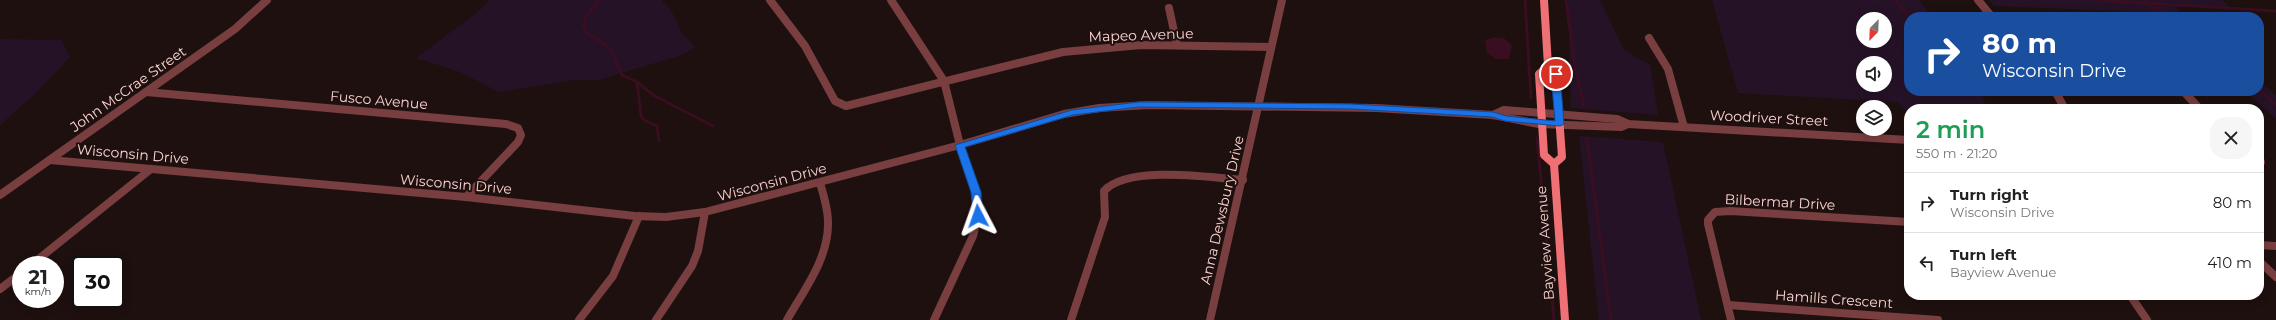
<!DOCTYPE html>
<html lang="en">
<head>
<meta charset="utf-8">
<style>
	:root { --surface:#fff; --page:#f6f6f6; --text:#222; --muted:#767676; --line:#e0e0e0 }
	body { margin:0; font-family:Montserrat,sans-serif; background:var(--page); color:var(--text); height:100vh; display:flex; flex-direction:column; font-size:15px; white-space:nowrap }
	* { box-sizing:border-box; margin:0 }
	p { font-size:13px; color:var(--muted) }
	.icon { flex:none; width:22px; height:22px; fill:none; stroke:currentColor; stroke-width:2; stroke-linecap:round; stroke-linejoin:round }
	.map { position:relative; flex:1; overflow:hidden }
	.sheet { position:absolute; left:1904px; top:104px; width:360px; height:196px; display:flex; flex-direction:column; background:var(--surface); border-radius:16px; box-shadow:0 2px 10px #0003 }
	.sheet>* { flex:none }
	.guide { position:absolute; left:1904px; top:12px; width:360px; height:84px; border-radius:16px; box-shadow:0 2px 10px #0003; background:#1a4fa0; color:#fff; overflow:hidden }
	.needle { width:26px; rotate:203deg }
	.controls { position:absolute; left:1856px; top:12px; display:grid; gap:8px }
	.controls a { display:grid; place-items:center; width:36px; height:36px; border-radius:50%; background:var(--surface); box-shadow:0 2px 10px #0003; font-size:20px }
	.speed { position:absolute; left:12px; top:256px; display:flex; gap:8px; font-size:20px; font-weight:700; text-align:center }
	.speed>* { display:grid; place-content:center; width:52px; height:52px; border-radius:50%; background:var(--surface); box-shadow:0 2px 10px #0003; line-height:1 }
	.speed small { font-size:10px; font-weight:400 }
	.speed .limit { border:2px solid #111; border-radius:6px; background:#fff; color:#111 }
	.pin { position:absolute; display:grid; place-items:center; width:34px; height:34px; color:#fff; margin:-17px; border:2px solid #fff; border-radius:50%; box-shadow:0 1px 4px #0007 }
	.me { position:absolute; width:44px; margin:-22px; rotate:356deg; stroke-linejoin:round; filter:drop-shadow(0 0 3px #0008) }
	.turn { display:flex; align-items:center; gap:14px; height:84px; padding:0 12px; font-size:18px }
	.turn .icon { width:52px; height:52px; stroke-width:2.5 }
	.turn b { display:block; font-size:28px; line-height:34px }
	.round { display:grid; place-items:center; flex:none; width:42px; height:42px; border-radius:16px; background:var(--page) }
	.head { display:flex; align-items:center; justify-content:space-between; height:68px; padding:0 12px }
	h1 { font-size:24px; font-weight:600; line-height:30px; color:#1e9e55 }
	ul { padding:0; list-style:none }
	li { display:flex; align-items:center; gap:12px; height:60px; padding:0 12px; border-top:1px solid var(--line) }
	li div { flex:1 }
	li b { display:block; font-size:15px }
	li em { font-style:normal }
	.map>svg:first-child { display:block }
	.green { fill:#261227; fill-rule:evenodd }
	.water { fill:#380e20 }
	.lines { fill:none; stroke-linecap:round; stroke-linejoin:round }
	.stream { stroke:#380e20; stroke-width:3 }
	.minor { stroke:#793e3f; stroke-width:8 }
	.tertiary { stroke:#793e3f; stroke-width:8 }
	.secondary { stroke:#f07175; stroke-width:8 }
	.route { fill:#1a73e8; stroke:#114b97 }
	.labels { text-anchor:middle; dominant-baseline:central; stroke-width:4; stroke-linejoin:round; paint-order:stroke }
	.street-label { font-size:14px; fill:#fad3d0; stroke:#1e100e }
</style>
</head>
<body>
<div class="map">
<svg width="2276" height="320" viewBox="0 0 2276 320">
	<rect width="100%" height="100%" fill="#1e100e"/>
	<!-- green -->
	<g class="green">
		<path d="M490,0H661L671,10L682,33L695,47L682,55L598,80H573L499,92L460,72L416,58L479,11Z"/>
		<path d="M1568,0H1600L1624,50L1650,65L1658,115L1571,108Z"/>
		<path d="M1712,0H1919L1933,17H1909V91H1981L1987,109H1909V115L1898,102L1738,93ZM1863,19H1885V41H1863ZM1863,63H1885V85H1863Z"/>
		<path d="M1989,0H2222L2230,7H2175L2186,17H2143L2120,11L1994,6Z"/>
		<path d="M0,39L61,40L70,57L38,91L0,125Z"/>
		<path d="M2259,81L2276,95V119L2245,91H2259Z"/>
		<path d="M1579,136L1663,142L1701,320H1599Z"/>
	</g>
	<!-- water -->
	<path class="water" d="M1495,37L1504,38L1512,45L1509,59H1496L1487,53L1485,40Z"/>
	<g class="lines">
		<!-- stream -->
		<g class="stream">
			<path d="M597,0V4L587,15L583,25L586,32L611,49L622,75L637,82L653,95L713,126"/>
			<path d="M1525,0L1531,98"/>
			<path d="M1566,0L1575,67L1584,106"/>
			<path d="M1895,0L1910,17"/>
			<path d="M2096,0L2276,11"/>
			<path d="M2147,4L2174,17"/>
			<path d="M637,82L641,116L644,120L657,126L659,141"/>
			<path d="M2259,89L2276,105"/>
			<path d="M1537,138L1554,320"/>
			<path d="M1587,139L1611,320"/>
		</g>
		<!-- minor -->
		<g class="minor">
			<path d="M770,0L805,46L835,101L846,106L1063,52L1141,45L1271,47"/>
			<path d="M891,0L944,81L960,145L978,200V216L973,236L934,320"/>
			<path d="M1978,0L1992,17"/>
			<path d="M1169,8L1177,45"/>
			<path d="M1649,38L1668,69L1684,127"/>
			<path d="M2055,91L2065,109"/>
			<path d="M2183,91L2200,109"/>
			<path d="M146,92L506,124L518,128L521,135L518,142L466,197"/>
			<path d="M1493,115L1504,110L1617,119L1628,124L1909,140"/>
			<path d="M2259,157L2261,162L2259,163"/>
			<path d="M50,160L466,197L635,216L666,217L705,212L960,145L1064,114L1099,108L1148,105L1376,108L1493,115L1539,124L1621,127L1628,124"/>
			<path d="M2259,245L2276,246"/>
			<path d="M2259,261L2276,277"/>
			<path d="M31,265L151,169"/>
			<path d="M0,289L21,273"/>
			<path d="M2130,295L2147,320"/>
			<path d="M1728,305L1938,320"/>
			<path d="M579,320L613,276L639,216"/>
			<path d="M656,320L692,266L698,251L705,212"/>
			<path d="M787,320C804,290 829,258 828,222C828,209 824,196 820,183"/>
			<path d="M1071,320L1105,217L1104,191C1127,165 1210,177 1243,180"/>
			<path d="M1210,320L1282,0"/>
			<path d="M1731,320L1708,224V220L1715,212L1730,211L1909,222"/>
		</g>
		<!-- tertiary -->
		<path class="tertiary" d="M0,195L235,29L267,0"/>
		<!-- secondary -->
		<g class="secondary">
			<path d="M1544,0L1548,66L1556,74L1562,157L1554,164"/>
			<path d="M1548,66L1539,74L1544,155L1554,164L1565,320"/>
		</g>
	</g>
	<!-- route -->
	<path class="route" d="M1556,71L1560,74L1564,124L1560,126L1505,121L1492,117L1351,109L1139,107L1073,115L965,147L981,192L983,216L978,220L973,216L971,192L955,145L1072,110L1139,102L1351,104L1493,112L1506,116L1555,121L1551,74Z"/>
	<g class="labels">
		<!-- street labels -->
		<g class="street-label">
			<text transform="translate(1141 35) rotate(-2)">Mapeo Avenue</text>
			<text transform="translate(128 89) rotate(-35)">John McCrae Street</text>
			<text transform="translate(379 100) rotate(5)">Fusco Avenue</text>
			<text transform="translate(1769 118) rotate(3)">Woodriver Street</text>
			<text transform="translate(133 154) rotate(5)">Wisconsin Drive</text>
			<text transform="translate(772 182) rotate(-15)">Wisconsin Drive</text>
			<text transform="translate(456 184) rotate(5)">Wisconsin Drive</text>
			<text transform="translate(1780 202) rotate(3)">Bilbermar Drive</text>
			<text transform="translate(1222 210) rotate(-77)">Anna Dewsbury Drive</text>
			<text transform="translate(1545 243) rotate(-94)">Bayview Avenue</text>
			<text transform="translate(1834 299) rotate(4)">Hamills Crescent</text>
		</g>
	</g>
</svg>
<div class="controls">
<a><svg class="needle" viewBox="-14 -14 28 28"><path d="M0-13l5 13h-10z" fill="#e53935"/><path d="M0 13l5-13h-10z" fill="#767676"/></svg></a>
<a><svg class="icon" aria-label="sound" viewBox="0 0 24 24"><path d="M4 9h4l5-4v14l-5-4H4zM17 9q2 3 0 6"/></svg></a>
<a><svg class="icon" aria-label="layers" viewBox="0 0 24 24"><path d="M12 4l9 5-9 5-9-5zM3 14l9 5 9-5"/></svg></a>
</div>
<div class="speed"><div>21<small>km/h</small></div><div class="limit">30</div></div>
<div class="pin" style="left:1556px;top:74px;background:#d93025"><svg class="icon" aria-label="arrive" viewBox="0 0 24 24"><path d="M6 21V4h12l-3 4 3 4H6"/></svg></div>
<svg class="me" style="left:978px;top:216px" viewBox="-20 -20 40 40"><path d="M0-17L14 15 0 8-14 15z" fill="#1a73e8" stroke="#fff" stroke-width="4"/></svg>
<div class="guide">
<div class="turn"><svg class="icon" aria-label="right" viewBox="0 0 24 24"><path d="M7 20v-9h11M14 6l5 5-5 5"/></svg><div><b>80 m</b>Wisconsin Drive</div></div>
</div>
<section class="sheet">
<div class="head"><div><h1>2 min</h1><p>550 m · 21:20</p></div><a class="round"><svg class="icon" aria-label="close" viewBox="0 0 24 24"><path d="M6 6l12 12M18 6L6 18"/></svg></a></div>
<ul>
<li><svg class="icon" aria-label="right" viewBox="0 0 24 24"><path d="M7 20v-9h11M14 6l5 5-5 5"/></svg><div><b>Turn right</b><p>Wisconsin Drive</p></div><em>80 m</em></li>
<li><svg class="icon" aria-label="left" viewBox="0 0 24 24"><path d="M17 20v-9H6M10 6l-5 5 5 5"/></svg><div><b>Turn left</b><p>Bayview Avenue</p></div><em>410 m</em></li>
</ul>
</section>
</div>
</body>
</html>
